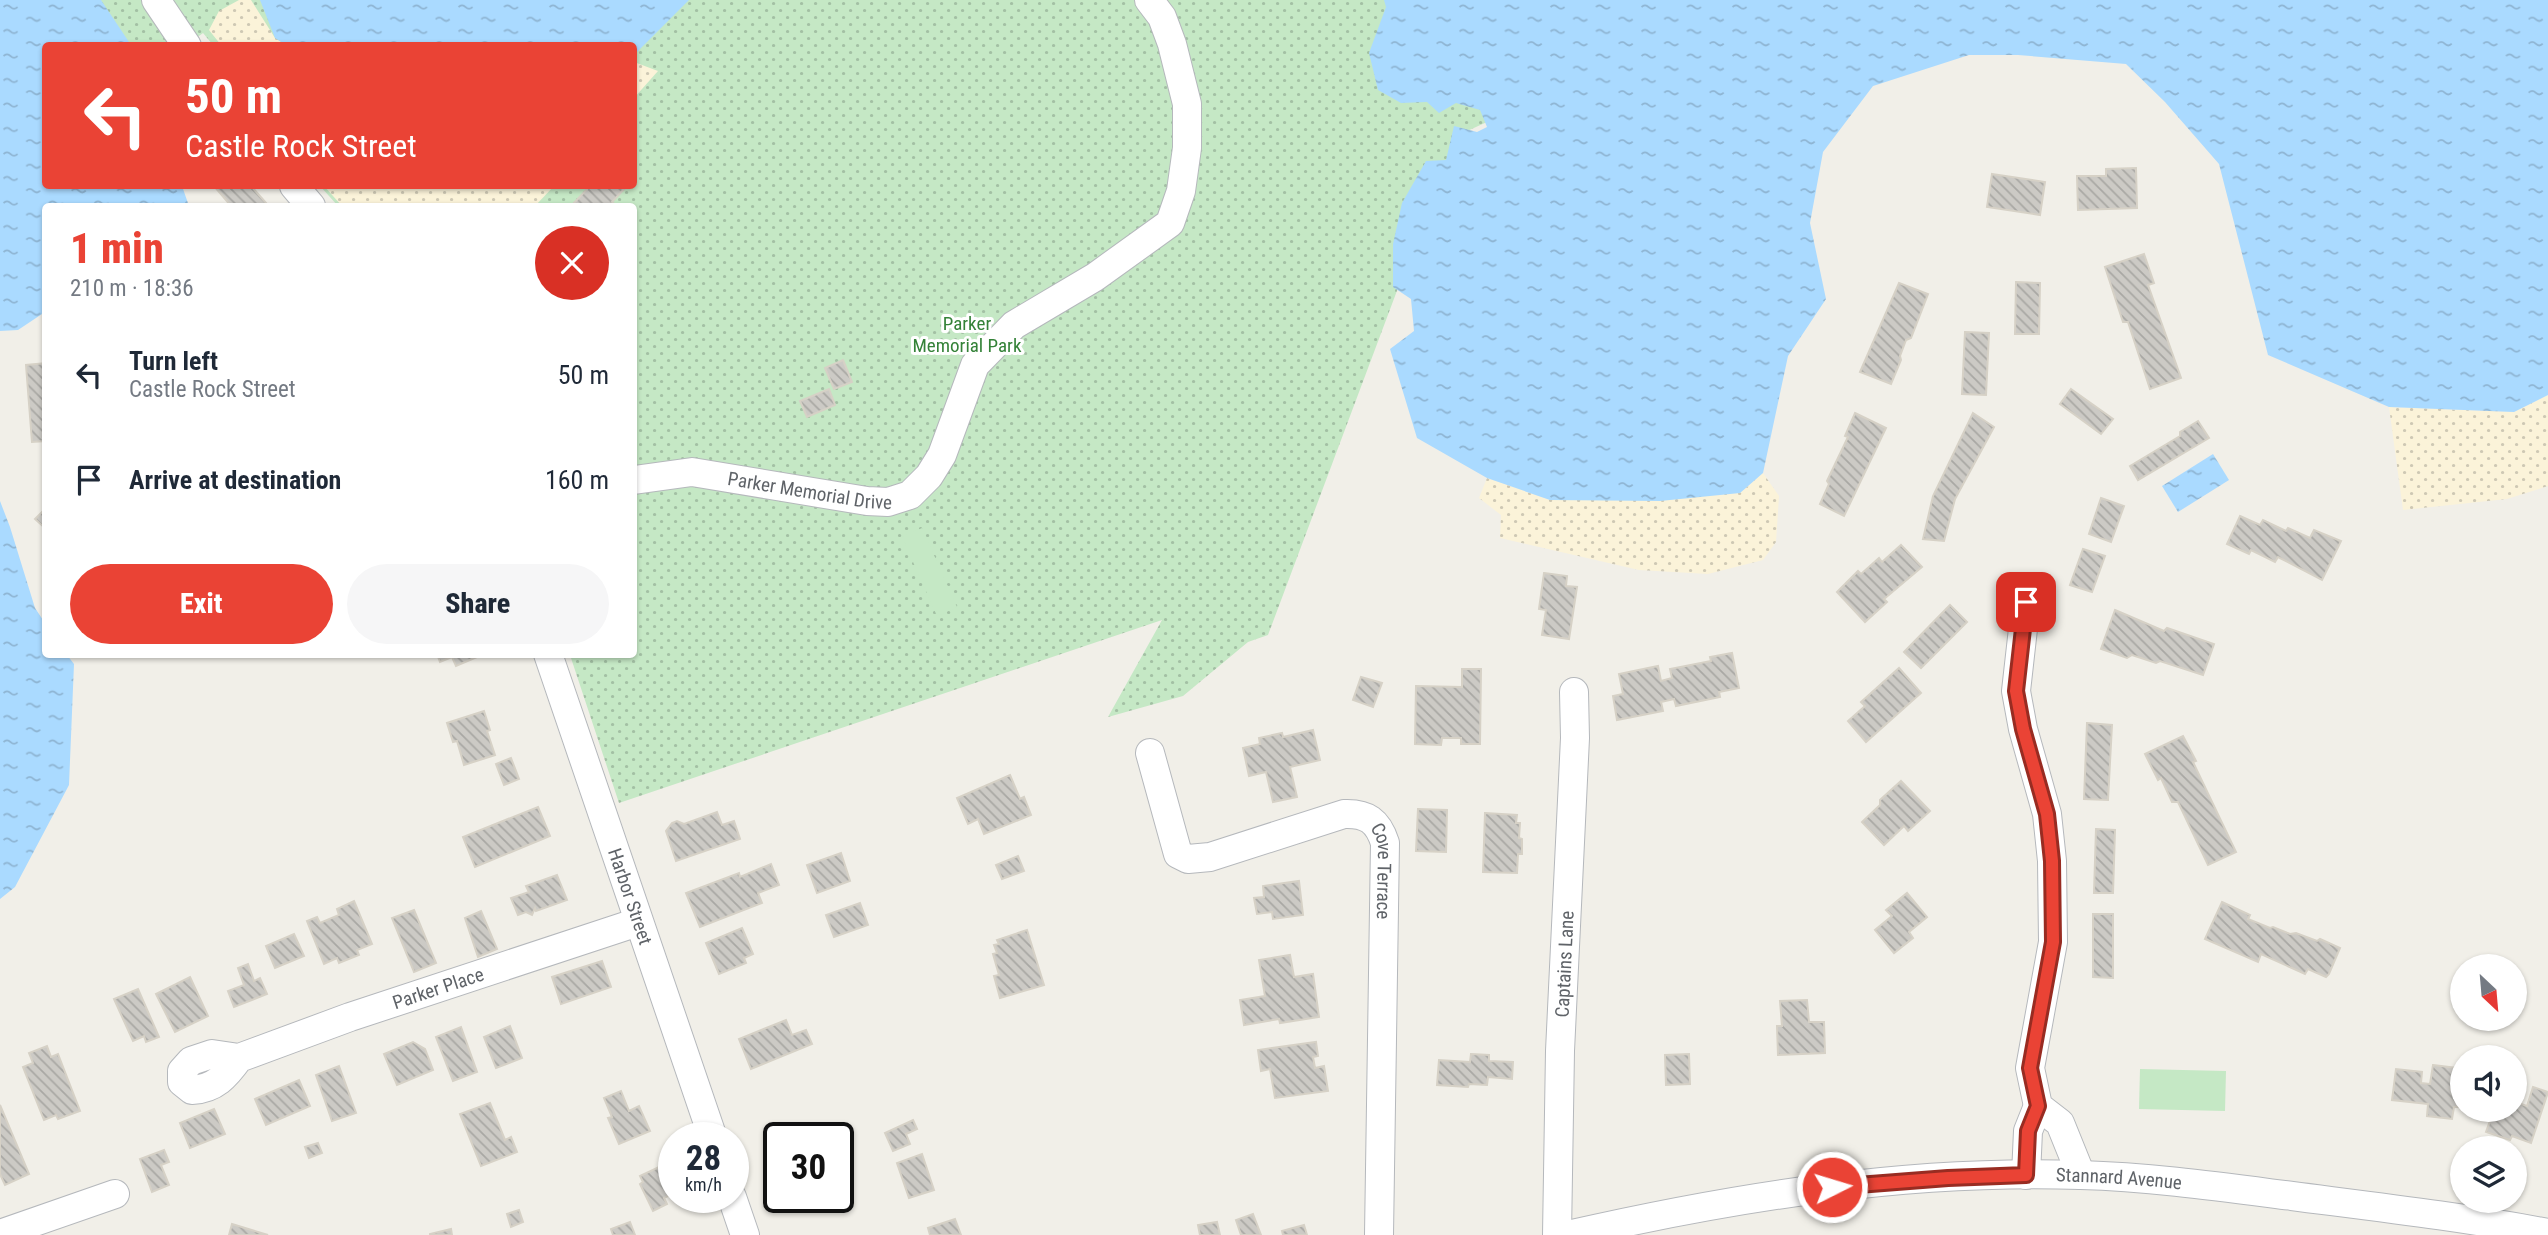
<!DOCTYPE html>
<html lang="en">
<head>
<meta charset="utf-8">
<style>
	:root { --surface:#fff; --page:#f6f6f7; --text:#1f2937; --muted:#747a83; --accent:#ea4335 }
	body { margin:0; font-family:"Roboto Condensed",sans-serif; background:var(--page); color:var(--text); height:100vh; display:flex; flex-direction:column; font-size:26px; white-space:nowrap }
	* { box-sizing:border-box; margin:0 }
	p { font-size:23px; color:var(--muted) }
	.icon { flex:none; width:38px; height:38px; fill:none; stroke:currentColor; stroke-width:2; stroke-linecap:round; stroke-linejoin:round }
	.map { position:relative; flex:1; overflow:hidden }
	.side { position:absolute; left:42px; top:203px; width:595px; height:455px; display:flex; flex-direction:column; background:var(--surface); border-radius:7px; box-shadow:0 2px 5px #0004 }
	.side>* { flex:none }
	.banner { position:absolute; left:42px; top:42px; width:595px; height:147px; border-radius:7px; box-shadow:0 2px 5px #0004; background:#ea4335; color:#fff; overflow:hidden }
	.needle { width:46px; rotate:154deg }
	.fabs { position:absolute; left:2450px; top:954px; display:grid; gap:14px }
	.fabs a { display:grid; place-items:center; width:77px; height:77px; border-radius:50%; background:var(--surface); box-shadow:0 2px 5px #0004; font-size:35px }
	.speed { position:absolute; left:658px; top:1122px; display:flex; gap:14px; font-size:35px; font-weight:700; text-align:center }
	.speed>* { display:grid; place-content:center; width:91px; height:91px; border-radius:50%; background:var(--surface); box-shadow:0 2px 5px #0004; line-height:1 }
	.speed small { font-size:18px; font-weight:400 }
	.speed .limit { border:4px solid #111; border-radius:10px; background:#fff; color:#111 }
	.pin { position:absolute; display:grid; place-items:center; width:60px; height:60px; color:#fff; margin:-30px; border-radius:14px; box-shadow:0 4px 10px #0006 }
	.me { position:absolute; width:77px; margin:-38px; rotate:85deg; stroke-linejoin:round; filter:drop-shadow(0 0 5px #0008) }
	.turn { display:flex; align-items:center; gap:24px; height:147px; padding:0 28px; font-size:32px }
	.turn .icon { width:91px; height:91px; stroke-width:2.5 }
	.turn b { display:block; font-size:49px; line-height:60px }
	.round { display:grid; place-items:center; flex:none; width:74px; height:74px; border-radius:37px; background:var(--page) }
	.head { display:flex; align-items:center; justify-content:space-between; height:119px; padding:0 28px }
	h1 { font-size:42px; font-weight:800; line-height:52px; color:var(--accent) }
	.cta { display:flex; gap:14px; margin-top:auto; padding:14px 28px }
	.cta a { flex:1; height:80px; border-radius:42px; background:var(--accent); color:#fff; font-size:28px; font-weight:800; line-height:80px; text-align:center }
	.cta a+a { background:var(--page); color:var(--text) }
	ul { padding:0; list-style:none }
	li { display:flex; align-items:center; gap:21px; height:105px; padding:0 28px }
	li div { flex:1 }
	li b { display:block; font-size:26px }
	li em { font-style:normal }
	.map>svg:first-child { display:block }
	.grass { fill:url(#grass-dots) }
	.sand { fill:url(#sand-dots) }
	.garden { fill:#c5e8c5 }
	.water { fill:url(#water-ripples) }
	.building { fill:url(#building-back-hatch); stroke:#d6d1c6; stroke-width:2 }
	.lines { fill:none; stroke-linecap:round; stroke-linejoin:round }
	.minor-casing { stroke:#b5b8bc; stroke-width:30 }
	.minor { stroke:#fff; stroke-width:28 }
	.route-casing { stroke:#982c22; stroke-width:18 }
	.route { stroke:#ea4335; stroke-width:12 }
	.labels { text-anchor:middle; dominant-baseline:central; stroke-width:6; stroke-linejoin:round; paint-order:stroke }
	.park-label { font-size:19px; fill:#348238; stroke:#fff }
	.street-label { font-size:19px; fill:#5f6368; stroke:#fff }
</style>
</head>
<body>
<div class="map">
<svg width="2548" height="1235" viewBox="0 0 2548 1235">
	<defs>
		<pattern id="grass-dots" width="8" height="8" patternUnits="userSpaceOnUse" patternTransform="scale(1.75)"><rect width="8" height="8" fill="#c5e8c5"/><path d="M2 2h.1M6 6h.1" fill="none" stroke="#a3c0a4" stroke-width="1.8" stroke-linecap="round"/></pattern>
		<pattern id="sand-dots" width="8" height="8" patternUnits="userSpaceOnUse" patternTransform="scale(1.75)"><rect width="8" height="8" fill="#fbf3d9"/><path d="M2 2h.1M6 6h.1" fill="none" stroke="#cec8b4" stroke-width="1.8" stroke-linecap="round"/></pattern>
		<pattern id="water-ripples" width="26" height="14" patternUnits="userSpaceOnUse" patternTransform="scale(1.75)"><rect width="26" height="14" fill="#aadaff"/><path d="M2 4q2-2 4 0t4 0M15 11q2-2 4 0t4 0" fill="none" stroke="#8eb4d2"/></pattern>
		<pattern id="building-back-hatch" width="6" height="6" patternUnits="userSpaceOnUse" patternTransform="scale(1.75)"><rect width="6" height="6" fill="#cccac5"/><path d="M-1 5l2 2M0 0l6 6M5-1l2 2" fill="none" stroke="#a9a8a4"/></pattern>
	</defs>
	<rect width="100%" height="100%" fill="#f1efe8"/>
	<!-- grass -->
	<g class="grass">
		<path d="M83,0H305L318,45H213L203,33L187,45H104Z"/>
		<path d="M636,0H1392L1480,101L1487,122L1465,132L1413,248L1268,635L1248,642L1183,696L1108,717L1162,620L619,803L570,655L634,654V206H338L320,186H634V46Z"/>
	</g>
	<!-- sand -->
	<g class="sand">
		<path d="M239,0H251L275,38L286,45H221L209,30L219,11Z"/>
		<path d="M634,62L658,71L634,98Z"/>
		<path d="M324,186H554L535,206H342Z"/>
		<path d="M2548,395V486L2507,499L2403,510L2389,407L2514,412Z"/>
		<path d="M1763,473L1779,496L1776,542L1763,560L1708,574L1639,570L1500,538L1501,515L1479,498L1487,478L1550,500L1740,493Z"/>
	</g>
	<!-- garden -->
	<g class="garden">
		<path d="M922,528L957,607L937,616L902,537Z"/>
		<path d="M2140,1069L2226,1071L2225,1111L2139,1109Z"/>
	</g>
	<!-- water -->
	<g class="water">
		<path d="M0,0H101L131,45L46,46V186H182L189,206H46L45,312L18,330L0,331Z"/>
		<path d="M260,0H689L634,55V46L286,45L275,38Z"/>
		<path d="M1384,0H2548V395L2514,412L2389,407L2268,355L2219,164L2165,102L2126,64L2018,55H1969L1873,86L1823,152L1810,223L1826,299L1788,356L1763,473L1740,493L1660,501L1550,500L1487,478L1417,438L1390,349L1414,331L1411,299L1393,287V244L1402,203L1426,161L1446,160L1454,126L1477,132L1487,127L1480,110L1456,103L1439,113L1427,102L1401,103L1378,90L1369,53L1386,7Z"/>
		<path d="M2213,454L2229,480L2178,512L2162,486Z"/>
		<path d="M0,501L10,527L35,608L45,623L46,654L67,655L74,664L69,785L15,887L0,899Z"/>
	</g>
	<!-- building -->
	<g class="building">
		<path d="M2136,168L2137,208L2078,210L2077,176H2106V169Z"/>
		<path d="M1992,174L2045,182L2040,215L1987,207Z"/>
		<path d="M214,186H251L267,204L264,206H231Z"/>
		<path d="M590,186H627L612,202L617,206H571Z"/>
		<path d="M2144,254L2154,283L2148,285L2181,378L2150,389L2128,322H2123L2105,267Z"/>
		<path d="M2016,282L2040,283L2039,334H2015Z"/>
		<path d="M1899,283L1928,294L1911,338L1906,340L1900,356L1901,360L1891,384L1860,372Z"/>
		<path d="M1965,332L1989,333L1986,395L1962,394Z"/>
		<path d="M843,360L852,382L834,389L825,368Z"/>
		<path d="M46,363V441L32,442L26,365Z"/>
		<path d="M829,389L835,405L807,417L800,401Z"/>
		<path d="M2071,389L2113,419L2101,434L2060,404Z"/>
		<path d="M1855,413L1886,428L1844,516L1820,504L1829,484L1827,481L1848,437L1845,436Z"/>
		<path d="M1973,413L1994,427L1955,499L1944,541L1923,539L1933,496Z"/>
		<path d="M2198,421L2209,438L2138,480L2130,466L2180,436V432Z"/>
		<path d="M2101,498L2124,506L2111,542L2089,534Z"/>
		<path d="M46,508V529L35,519Z"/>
		<path d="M2240,516L2260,525L2263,520L2286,531L2288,528L2310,538L2314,530L2341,541L2322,580L2278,557L2275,562L2251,550L2249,554L2227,544Z"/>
		<path d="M1901,545L1922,567L1884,599L1887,602L1865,622L1837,592L1858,571L1861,574L1879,558L1882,562Z"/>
		<path d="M2083,549L2105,556L2092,592L2070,585Z"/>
		<path d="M1544,573L1567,576L1566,586L1577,587L1569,639L1542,635L1546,610L1539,609Z"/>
		<path d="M1950,605L1967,622L1921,668L1904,652Z"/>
		<path d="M2115,610L2164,631L2167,628L2214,644L2203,675L2160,661L2156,663L2132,655L2127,658L2101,649Z"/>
		<path d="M1732,653L1739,688L1719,692L1720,697L1676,706L1674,699L1661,702L1663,711L1617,720L1613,696L1623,694L1619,674L1658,666L1661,681L1672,678L1670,669L1711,661L1710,657Z"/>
		<path d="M437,654H484L456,666L452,657L440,662Z"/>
		<path d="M1899,668L1921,693L1866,742L1848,721L1865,706L1861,702Z"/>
		<path d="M1462,669H1481L1480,744H1461V738H1442L1441,745L1415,744L1416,686L1462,687Z"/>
		<path d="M1361,677L1382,683L1373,707L1353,700Z"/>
		<path d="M484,711L490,730L487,731L495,755L464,765L457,741L453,742L447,723Z"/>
		<path d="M2087,723L2112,725L2108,800L2084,799Z"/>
		<path d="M1313,730L1320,760L1290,767L1297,797L1273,802L1266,772L1249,776L1243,748L1260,744L1259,738L1282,733L1283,737Z"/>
		<path d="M2183,736L2196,761L2193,762L2236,852L2208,865L2178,802H2172L2161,778L2158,780L2145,754Z"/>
		<path d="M511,758L519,779L504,785L496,764Z"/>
		<path d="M1010,775L1020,799L1024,797L1031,815L984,834L978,819L968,824L957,798Z"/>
		<path d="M1901,781L1930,811L1908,831L1904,826L1884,845L1862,822L1880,805V800Z"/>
		<path d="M538,807L550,836L475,867L463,837Z"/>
		<path d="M1418,809L1447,810L1446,852L1416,851Z"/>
		<path d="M717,812L722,825L734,821L740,839L676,861L666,831L672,823L677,821L684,824Z"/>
		<path d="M1485,813L1517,815L1516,823H1520L1519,838L1522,839V854H1518L1517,873L1483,872Z"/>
		<path d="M2096,829L2115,830L2113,893H2094Z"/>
		<path d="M841,853L850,881L817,893L807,865Z"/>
		<path d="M1018,856L1024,871L1002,879L996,865Z"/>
		<path d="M771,864L779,885L758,893L762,903L700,927L686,893L739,873L740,877Z"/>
		<path d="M557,875L567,900L536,911L535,908L532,915L526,912L518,915L511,898L529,892L526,886Z"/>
		<path d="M1299,881L1303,915L1273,919L1272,912L1257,914L1254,898L1264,897L1263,886Z"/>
		<path d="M1907,893L1927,917L1909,932L1913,938L1894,953L1875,930L1892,916L1886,910Z"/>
		<path d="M354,901L372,944L357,950L359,955L339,963L337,958L324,964L307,921L317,917L320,923L339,915L337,909Z"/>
		<path d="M2222,902L2250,915L2248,919L2270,928L2273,927L2290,934L2296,933L2317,941L2320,939L2340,948L2329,974L2326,977L2308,969L2305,974L2261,954L2258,962L2205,939Z"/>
		<path d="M860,903L868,925L834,937L826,915Z"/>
		<path d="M414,910L436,963L414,972L392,918Z"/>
		<path d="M481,911L497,949L478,957L465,918Z"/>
		<path d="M2093,914H2113V978L2093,977Z"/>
		<path d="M742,928L753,954L744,958L746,963L719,974L706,943Z"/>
		<path d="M1027,930L1044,985L1000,998L994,976L999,975L993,954L997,953L994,945L999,944L997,940Z"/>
		<path d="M294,934L304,956L275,968L266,946Z"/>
		<path d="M1290,955L1294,977L1313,974L1319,1017L1280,1023L1279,1019L1244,1025L1240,1000L1265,996L1259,960Z"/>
		<path d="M602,961L611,987L561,1004L552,977Z"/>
		<path d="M248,964L254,981L260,978L267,994L234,1007L228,991L244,985L238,968Z"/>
		<path d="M190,977L208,1016L175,1032L156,994Z"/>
		<path d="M138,989L159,1037L146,1042L144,1036L133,1041L114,999Z"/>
		<path d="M1807,1000L1809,1022H1824L1825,1053L1778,1055L1777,1026H1782L1780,1001Z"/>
		<path d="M786,1020L792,1035L806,1030L812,1044L751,1069L739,1039Z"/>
		<path d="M510,1026L522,1058L496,1068L484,1037Z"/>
		<path d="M461,1027L477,1072L453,1081L436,1037Z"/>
		<path d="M413,1042L425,1049L433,1070L397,1085L384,1054Z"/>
		<path d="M1316,1042L1318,1056L1313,1057L1315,1068L1324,1066L1328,1091L1275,1098L1270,1069L1261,1071L1258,1050Z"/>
		<path d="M47,1046L51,1057L58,1054L80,1111L58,1119L56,1115L44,1120L23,1067L33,1063L29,1053Z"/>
		<path d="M1471,1054L1489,1055V1061L1513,1062L1512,1079L1488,1077L1487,1085L1469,1084L1468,1087L1437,1085L1439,1060L1470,1062Z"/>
		<path d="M1689,1054L1690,1084L1666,1085L1665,1055Z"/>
		<path d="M2433,1065L2457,1068L2458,1070L2456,1089H2460L2458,1107H2454L2452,1119L2427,1116L2428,1104L2392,1100L2396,1069L2422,1072L2421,1083L2430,1084Z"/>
		<path d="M339,1066L356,1113L332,1121L316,1075Z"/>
		<path d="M299,1080L310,1106L266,1125L255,1099Z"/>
		<path d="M2533,1087L2548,1092L2531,1143L2512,1136L2510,1140L2486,1132L2494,1110H2515V1102L2527,1106Z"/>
		<path d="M621,1091L629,1111L639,1106L650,1131L619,1144L608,1118L612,1117L604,1098Z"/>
		<path d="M490,1103L505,1140L511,1137L517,1152L481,1166L460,1114Z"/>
		<path d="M0,1105L29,1174L5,1185L0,1174Z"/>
		<path d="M214,1109L225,1134L190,1148L180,1123Z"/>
		<path d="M913,1120L917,1129L906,1134L910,1144L893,1151L885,1133Z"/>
		<path d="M829,1126L833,1138H797L796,1133L806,1129L808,1133Z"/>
		<path d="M846,1137L852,1152L838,1157V1140Z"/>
		<path d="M318,1143L322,1153L309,1158L305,1147Z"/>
		<path d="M164,1150L169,1162L161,1165L169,1185L152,1192L140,1159Z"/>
		<path d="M922,1154L934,1190L909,1198L897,1163Z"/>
		<path d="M661,1166L665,1175L674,1171V1193L664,1198L667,1204L653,1211L640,1184L643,1182L640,1176Z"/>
		<path d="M519,1210L523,1222L511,1227L507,1214Z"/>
		<path d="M1253,1214L1261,1235H1241L1236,1220Z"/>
		<path d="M955,1219L961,1235H930L928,1228Z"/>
		<path d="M630,1222L635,1235H613L611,1229Z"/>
		<path d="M1217,1222L1220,1235H1200L1198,1225Z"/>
		<path d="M232,1224L268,1235H229Z"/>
		<path d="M1304,1225L1307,1235H1283L1282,1231Z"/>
		<path d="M451,1229L452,1235H430V1234Z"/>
	</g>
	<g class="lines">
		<!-- minor casing -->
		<g class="minor-casing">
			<g id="minor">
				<path d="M156,0L187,46"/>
				<path d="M294,186L311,206"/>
				<path id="s1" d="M634,480L692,472L867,501L888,502L910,495L929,476L942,455L975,365L1014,325L1095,277L1170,223L1181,191L1187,148V104L1172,44L1162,17L1149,0"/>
				<path d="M2026,602L2016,691L2023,729L2047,814L2052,861L2053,942L2030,1068L2038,1106L2060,1123L2081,1175"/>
				<path id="s2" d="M548,654L713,1138"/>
				<path id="s3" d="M1150,753L1178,854L1188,859L1210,857L1344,814C1367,813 1378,821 1385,843L1379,1235"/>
				<path id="s4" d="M239,1058C226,1076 215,1089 192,1090L182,1082V1071L191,1061L212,1054L239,1058L350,1017L638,922"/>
				<path d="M2026,1175L2028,1131L2038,1106"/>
				<path d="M732,1197L745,1235"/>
				<path d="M0,1234L115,1194"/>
				<path id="s5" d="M1557,1235L1560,1051L1575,738L1574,692"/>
				<path id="s6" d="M1568,1235C1735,1197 1909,1169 2081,1175C2151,1177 2222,1187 2292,1196C2377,1207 2463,1217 2548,1233"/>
			</g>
		</g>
		<!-- minor -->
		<use href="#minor" class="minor"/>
	</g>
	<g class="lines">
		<!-- route casing -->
		<g class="route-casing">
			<path id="route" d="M1832,1187L1948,1178L2026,1175L2028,1131L2038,1106L2030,1068L2053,942L2052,861L2047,814L2023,729L2016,691L2026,602"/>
		</g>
		<!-- route -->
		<use href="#route" class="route"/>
	</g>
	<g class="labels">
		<!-- park labels -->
		<g class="park-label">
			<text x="967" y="323">Parker<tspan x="967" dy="22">Memorial Park</tspan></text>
		</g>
		<!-- street labels -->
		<g class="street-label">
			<text stroke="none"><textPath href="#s1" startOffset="178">Parker Memorial Drive</textPath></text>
			<text stroke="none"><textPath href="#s3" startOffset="362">Cove Terrace</textPath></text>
			<text stroke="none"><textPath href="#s2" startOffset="256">Harbor Street</textPath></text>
			<text stroke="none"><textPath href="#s5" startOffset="271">Captains Lane</textPath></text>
			<text stroke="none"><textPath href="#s4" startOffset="357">Parker Place</textPath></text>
			<text stroke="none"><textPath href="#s6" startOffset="556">Stannard Avenue</textPath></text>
		</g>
	</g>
</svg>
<div class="fabs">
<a><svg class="needle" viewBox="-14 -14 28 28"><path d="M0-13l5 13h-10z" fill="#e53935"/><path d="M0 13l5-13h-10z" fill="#747a83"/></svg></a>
<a><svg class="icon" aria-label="sound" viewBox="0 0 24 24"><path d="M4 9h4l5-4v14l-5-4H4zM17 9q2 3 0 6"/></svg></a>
<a><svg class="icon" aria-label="layers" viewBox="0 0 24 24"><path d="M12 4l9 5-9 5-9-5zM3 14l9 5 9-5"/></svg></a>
</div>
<div class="speed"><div>28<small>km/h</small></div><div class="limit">30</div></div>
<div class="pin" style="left:2026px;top:602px;background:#d93025"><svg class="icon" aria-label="arrive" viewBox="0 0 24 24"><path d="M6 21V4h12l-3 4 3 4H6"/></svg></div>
<svg class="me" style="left:1832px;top:1187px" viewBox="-20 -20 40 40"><circle r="17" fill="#ea4335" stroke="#fff" stroke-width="3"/><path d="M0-11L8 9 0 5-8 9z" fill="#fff"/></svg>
<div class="banner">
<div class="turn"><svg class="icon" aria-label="left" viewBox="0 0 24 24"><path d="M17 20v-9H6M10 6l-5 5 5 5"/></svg><div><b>50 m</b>Castle Rock Street</div></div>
</div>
<section class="side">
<div class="head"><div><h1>1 min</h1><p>210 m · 18:36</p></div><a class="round" style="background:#d93025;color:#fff"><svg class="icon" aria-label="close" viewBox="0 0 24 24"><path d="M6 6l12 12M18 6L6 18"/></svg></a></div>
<ul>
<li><svg class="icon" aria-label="left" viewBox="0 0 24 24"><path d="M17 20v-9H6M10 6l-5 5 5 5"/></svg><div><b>Turn left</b><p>Castle Rock Street</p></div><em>50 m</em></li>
<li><svg class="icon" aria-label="arrive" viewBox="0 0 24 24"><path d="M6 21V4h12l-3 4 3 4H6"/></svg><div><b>Arrive at destination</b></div><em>160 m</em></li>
</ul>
<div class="cta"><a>Exit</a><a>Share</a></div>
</section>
</div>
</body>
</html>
